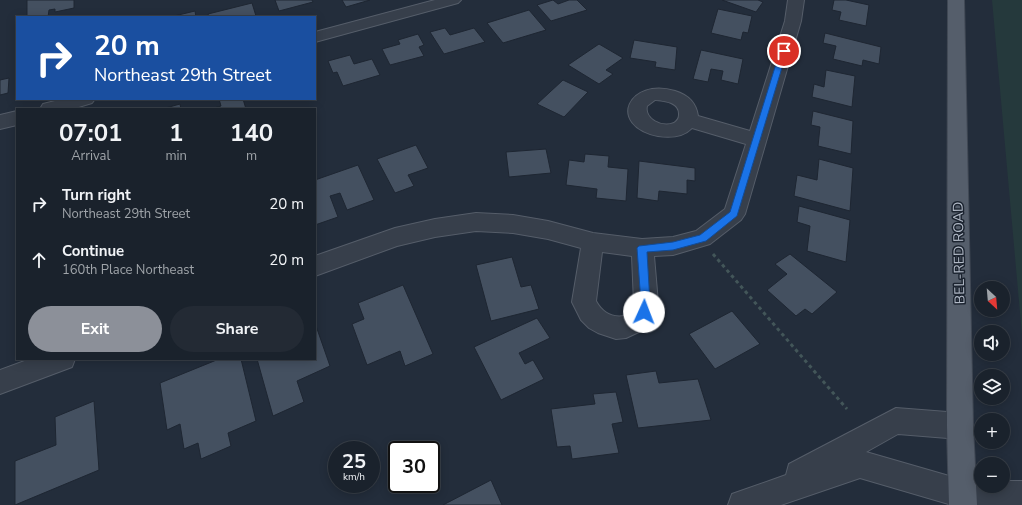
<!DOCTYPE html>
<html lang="en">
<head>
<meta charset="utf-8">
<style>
	:root { --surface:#1a222c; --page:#232a34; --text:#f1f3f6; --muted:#9fa4a9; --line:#383f48; --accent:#8c9099 }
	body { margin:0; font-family:"Nunito Sans",sans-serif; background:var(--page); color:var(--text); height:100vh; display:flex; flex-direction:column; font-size:15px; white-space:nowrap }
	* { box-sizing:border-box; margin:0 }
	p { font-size:13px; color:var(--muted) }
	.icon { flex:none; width:22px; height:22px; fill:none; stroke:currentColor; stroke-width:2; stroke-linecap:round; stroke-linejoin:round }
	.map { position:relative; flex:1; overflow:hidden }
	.panel { position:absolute; left:16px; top:108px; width:300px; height:252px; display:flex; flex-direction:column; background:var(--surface); border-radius:0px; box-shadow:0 2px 10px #0003,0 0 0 1px var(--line) }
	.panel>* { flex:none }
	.banner { position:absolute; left:16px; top:16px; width:300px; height:84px; border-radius:0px; box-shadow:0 2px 10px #0003,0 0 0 1px var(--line); background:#1a4fa0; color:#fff; overflow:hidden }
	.needle { width:26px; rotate:154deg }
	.tools { position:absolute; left:974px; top:281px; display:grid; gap:8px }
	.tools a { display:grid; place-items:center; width:36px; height:36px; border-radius:50%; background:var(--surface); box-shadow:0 2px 10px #0003,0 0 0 1px var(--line); font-size:20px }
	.speed { position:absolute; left:328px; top:441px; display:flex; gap:8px; font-size:20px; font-weight:700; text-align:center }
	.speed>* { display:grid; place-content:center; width:52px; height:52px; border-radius:50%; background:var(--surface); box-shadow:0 2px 10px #0003,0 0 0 1px var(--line); line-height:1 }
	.speed small { font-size:10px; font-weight:400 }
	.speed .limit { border:2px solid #111; border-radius:6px; background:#fff; color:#111 }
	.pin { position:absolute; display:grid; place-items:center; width:34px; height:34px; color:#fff; margin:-17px; border:2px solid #fff; border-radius:50%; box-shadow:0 1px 4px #0007 }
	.me { position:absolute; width:44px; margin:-22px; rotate:2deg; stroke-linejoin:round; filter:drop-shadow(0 0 3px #0008) }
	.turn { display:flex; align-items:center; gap:14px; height:84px; padding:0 12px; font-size:18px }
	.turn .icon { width:52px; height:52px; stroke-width:2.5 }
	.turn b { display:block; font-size:28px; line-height:34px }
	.eta { display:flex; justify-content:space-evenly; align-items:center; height:68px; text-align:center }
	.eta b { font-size:24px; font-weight:700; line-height:28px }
	.cta { display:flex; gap:8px; margin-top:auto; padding:8px 12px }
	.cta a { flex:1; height:46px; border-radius:24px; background:var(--accent); color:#fff; font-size:16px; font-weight:700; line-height:46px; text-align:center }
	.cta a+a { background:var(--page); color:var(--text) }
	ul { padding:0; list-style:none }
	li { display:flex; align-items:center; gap:12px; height:56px; padding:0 12px }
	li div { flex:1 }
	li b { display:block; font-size:15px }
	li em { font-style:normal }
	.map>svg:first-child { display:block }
	.green { fill:#25393c }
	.building { fill:#445060; stroke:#1e2632 }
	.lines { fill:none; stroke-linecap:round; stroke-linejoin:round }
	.minor-casing { stroke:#555d69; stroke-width:2 }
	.major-casing { stroke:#404854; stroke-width:2 }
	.path { stroke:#435659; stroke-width:3; stroke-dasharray:3.5 3.5; stroke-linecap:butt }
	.minor { fill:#373f4b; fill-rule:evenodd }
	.major { fill:#555e6b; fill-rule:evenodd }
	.route { fill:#1a73e8; stroke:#114b97 }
	.labels { text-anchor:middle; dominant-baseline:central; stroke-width:3; stroke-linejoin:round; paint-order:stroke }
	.street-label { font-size:14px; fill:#b2bac7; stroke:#1c2430 }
</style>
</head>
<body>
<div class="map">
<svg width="1022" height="505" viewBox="0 0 1022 505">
	<rect width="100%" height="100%" fill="#232d3b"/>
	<!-- green -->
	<path class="green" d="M992,0H1022V335Z"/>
	<!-- building -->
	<g class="building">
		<path d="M27,0H74V8L55,12V9L49,10L48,17H27Z"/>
		<path d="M275,0H312L313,2L279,11Z"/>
		<path d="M342,0H370L346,7Z"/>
		<path d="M553,0L558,4L569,0H577L587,10L551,21L537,5Z"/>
		<path d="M722,0H758L763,2L756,12Z"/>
		<path d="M834,0H846L869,5L866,26L839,20L841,12L832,10Z"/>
		<path d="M252,3L256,16L209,17L208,14Z"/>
		<path d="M718,9L752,16L748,33L743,32L741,40L711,33Z"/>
		<path d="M529,10L546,30L503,43L487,23Z"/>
		<path d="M195,11L196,17H170Z"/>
		<path d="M445,28L450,35L474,28L485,42L444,54L430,32Z"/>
		<path d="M825,33L881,47L879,64L863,60L862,66L833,59L836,46L823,43Z"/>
		<path d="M418,34L424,45L419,47L424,56L390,65L382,49L400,44L398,40Z"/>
		<path d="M634,40L677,47L675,70L655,67L656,62L630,58Z"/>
		<path d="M599,44L623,58L606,70L613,74L599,84L568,65Z"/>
		<path d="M701,50L743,59L738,84L721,80L723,71L711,69L708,82L693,79Z"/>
		<path d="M350,55L354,64L372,59L380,75L343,86L337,72L333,73L328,61Z"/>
		<path d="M826,70L855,76L852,107L812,97L814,84L824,87Z"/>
		<path d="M9,78L8,93L0,95V80Z"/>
		<path d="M563,80L588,92L564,117L537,104Z"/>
		<path d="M219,99H243L246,109H210L221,106Z"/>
		<path d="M180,104L181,109H162Z"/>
		<path d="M813,111L853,121L851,154L818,146L820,127L811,125Z"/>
		<path d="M416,145L428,168L408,175L414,186L395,193L377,159Z"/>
		<path d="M546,149L551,173L509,177L506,152Z"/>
		<path d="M585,154L609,156L608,167L628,169L626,201L596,198L597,189L566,185L569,160L584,162Z"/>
		<path d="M819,159L853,168L850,211L794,196L797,175L817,180Z"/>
		<path d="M639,161L695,168V181L687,180V194L659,191L658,201L637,198Z"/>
		<path d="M358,165L374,200L347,210L340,193L330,196L338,217L315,225V180Z"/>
		<path d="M799,206L850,220L846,262L807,251L810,226L797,222Z"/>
		<path d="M790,254L837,292L812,314L805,309L796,316L767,290L787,274L775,264Z"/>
		<path d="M512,257L521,287L531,285L539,309L491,321L476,265Z"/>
		<path d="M403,285L433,354L405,366L400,351L367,365L352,324L364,319L358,303Z"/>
		<path d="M732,311L760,344L715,369L689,334Z"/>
		<path d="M537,318L550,338L519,353L525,364L533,360L544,379L501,400L474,347Z"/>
		<path d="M315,323L330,366L297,381L304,402L273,416L257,359H315Z"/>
		<path d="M219,359H241L256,421L228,433L231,446L201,459L198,443L184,449L180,424L167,430L160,383Z"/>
		<path d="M656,371L659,383L698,379L711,420L638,428L626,375Z"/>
		<path d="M616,392L623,422L612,424L619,453L572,459L570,446L557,447L551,409L595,404L593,394Z"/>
		<path d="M94,401L99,470L15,505V461L56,445L55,417Z"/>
		<path d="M491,480L502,505H443Z"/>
	</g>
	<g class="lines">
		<!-- minor casing -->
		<g class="minor-casing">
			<g id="minor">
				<path d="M435,0H461L458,3L315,42V32Z"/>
				<path d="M788,0H804L801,21L745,214L741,220L710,244L673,255L654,256L658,303L653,315L650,322L643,330L626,338L616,339L598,333L589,328L581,320L572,302L581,248L548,239L513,233L476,231L435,237L397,246L315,276V256L395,228L435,219L476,213L513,215L548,221L593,233L642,239L673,237L696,231L725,209L746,144L692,128C683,137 671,138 658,136C606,125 629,77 675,91C688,95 696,102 698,116L750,131L785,21ZM655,100C665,101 680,102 679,115C679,119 677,121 674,123C662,128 644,119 647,106ZM602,252L632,256L634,303L632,308L624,316C611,318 602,312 596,301Z"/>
				<path d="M63,99H95L92,103L72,109H40L43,104Z"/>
				<path d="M17,111V125L0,129V115Z"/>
				<path d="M30,359H75L72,367L0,394V370Z"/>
				<path d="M896,408L960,413L969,417L973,426L969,435L960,439L898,434L866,452L963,480H981V486H1003V481H1022V505H952L860,478L781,505H728L732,494L786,475L789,464Z"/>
			</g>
		</g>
		<!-- major casing -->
		<g class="major-casing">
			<path id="major" d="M948,0H964L973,426L977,505H949L947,426Z"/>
		</g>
		<!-- path -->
		<path class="path" d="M713,254L847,409"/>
		<!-- minor -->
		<use href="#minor" class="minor"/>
		<!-- major -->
		<use href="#major" class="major"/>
	</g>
	<!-- route -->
	<path class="route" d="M784,48L787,51L737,216L706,241L673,250L647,252L650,303L647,315L644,316L640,315L639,312L641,303L637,248L639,246L673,242L700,235L730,212L780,51Z"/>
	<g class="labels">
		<!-- street labels -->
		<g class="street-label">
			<text transform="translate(959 253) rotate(-91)">BEL-RED ROAD</text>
		</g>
	</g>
</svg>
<div class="tools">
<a><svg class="needle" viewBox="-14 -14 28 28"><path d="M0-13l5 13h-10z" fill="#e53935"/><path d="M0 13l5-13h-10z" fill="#9fa4a9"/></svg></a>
<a><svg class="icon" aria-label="sound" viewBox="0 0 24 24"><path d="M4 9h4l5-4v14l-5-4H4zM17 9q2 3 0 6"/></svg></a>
<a><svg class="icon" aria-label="layers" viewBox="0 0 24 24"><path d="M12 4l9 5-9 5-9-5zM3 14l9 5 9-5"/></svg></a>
<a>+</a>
<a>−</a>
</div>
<div class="speed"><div>25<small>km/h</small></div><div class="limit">30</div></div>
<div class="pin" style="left:784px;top:51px;background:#d93025"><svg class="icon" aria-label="arrive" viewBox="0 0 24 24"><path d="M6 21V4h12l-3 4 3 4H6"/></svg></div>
<svg class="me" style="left:644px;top:312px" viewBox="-20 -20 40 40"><circle r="19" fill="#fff"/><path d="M0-13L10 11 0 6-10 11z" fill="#1a73e8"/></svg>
<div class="banner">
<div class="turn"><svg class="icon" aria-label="right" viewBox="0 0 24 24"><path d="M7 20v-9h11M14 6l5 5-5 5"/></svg><div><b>20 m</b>Northeast 29th Street</div></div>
</div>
<section class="panel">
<div class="eta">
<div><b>07:01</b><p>Arrival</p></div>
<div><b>1</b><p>min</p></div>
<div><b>140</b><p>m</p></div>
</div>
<ul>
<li><svg class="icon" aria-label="right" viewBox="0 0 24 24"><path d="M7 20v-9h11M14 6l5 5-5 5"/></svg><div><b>Turn right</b><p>Northeast 29th Street</p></div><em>20 m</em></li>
<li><svg class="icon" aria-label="ahead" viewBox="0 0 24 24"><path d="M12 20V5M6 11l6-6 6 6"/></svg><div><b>Continue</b><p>160th Place Northeast</p></div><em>20 m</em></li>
</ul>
<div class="cta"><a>Exit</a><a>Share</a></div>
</section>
</div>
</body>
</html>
